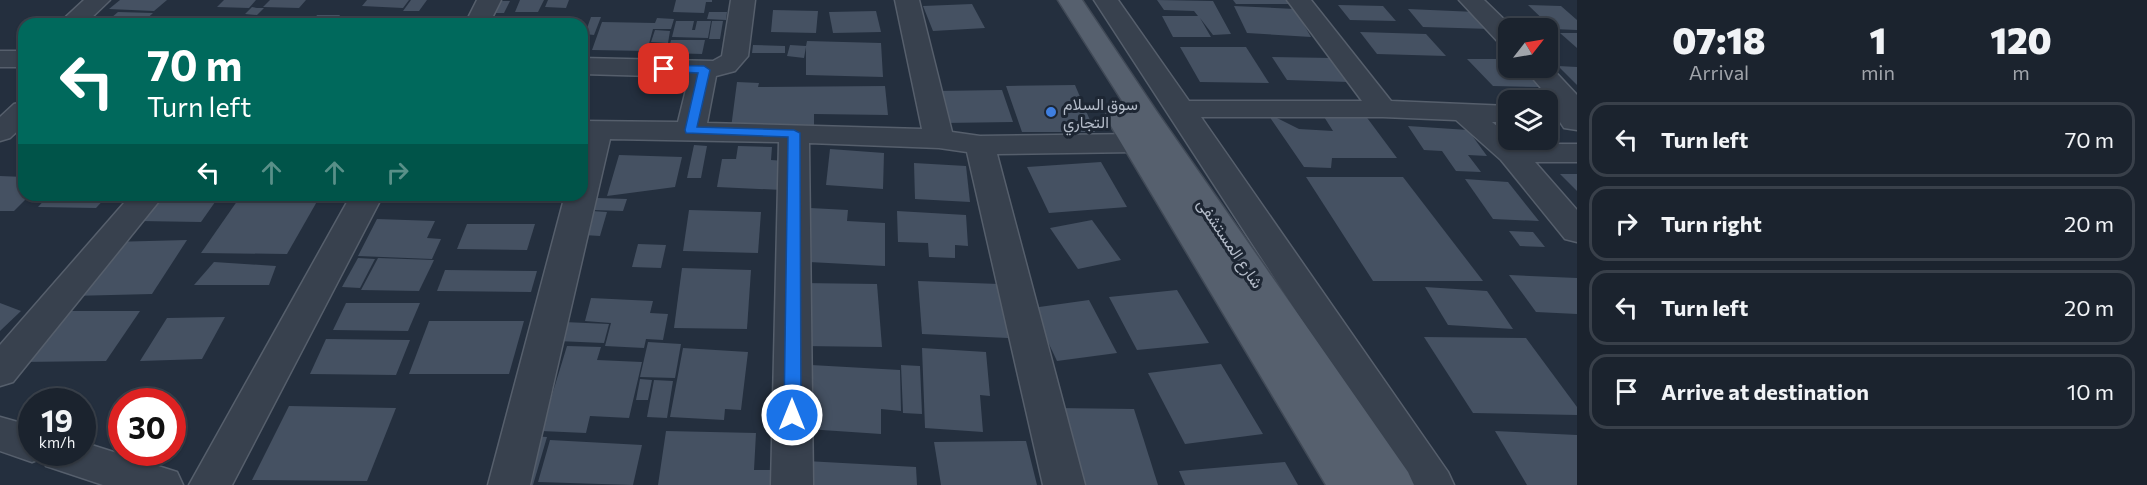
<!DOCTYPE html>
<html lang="en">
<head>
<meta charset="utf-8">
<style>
	:root { --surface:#1b232e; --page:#242b36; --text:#f1f3f6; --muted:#a0a4aa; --line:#39404a }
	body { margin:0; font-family:Commissioner,Vazirmatn,sans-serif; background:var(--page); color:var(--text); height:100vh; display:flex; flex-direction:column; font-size:22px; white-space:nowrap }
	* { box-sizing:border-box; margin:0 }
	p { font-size:20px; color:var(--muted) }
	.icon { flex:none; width:33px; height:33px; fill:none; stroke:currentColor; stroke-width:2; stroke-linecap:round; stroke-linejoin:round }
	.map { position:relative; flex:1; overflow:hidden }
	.panel { display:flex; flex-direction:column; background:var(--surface); width:570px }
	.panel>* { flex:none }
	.top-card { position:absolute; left:18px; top:18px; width:570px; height:183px; border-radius:18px; box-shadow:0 2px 4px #0004,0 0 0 2px var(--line); background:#00695c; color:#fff; overflow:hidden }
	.needle { width:39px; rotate:59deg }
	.controls { position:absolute; left:1498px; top:18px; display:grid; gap:12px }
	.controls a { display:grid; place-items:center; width:60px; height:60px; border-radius:12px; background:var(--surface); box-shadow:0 2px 4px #0004,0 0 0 2px var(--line); font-size:30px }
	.speed { position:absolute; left:18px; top:388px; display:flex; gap:12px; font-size:30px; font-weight:700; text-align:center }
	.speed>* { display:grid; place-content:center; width:78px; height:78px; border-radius:50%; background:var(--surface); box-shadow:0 2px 4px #0004,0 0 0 2px var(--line); line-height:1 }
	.speed small { font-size:15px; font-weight:400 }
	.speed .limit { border:9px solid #d22; background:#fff; color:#111 }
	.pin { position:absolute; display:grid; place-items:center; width:51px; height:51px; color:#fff; margin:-26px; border-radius:12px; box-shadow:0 3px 9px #0006 }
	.me { position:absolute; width:66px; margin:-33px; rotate:0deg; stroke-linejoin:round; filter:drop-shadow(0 0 4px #0008) }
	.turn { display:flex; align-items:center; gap:21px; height:126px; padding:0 30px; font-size:27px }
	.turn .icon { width:78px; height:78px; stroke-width:2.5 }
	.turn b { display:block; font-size:42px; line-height:51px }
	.lanes { display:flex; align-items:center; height:57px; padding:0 30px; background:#0003; justify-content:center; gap:30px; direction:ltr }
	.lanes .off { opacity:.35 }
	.eta { display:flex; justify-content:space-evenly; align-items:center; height:102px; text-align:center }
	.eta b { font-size:36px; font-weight:800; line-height:42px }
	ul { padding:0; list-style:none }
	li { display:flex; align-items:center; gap:18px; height:75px; margin:0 12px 9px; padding:0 18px; border:3px solid var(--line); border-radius:18px }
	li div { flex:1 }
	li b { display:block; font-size:22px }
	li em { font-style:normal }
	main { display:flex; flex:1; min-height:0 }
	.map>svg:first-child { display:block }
	.building { fill:#455162 }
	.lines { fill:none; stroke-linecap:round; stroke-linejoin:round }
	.street-casing { stroke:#565f6c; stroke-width:3 }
	.primary-casing { stroke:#414a57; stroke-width:3 }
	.street { fill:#38414e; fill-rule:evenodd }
	.primary { fill:#56606e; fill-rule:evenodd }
	.route { fill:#1a73e8; stroke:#114b97; stroke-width:1.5 }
	.shop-dot { fill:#3f7fe0; stroke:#1d2633; stroke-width:2 }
	.labels { text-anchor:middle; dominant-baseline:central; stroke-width:6; stroke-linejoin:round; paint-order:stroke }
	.poi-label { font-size:16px; fill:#b4bcc9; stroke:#1d2633; text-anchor:start }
	.street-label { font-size:16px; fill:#b4bcc9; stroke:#1d2633 }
</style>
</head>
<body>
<main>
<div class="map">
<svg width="1577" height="485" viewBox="0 0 1577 485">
	<rect width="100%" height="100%" fill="#242f3e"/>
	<!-- building -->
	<g class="building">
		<path d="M120,0H167L154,11L109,9Z"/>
		<path d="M224,0H256L249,8L217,7Z"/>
		<path d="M270,0H306L299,8L263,7Z"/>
		<path d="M367,0H409L403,8L362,6Z"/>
		<path d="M411,0H427L419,11H403Z"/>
		<path d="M520,0H544L538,12H515Z"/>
		<path d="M548,0H569L566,8L545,7Z"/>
		<path d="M676,0H712V2H706L704,13L673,12Z"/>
		<path d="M1157,0L1213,1L1231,34L1213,35L1200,18L1211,37H1173L1162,16H1198L1194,11L1164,10Z"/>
		<path d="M1233,0H1287L1290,4H1236Z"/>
		<path d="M498,1H510L504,13H492Z"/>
		<path d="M972,4L985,28L933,31L923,6Z"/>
		<path d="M1338,5L1383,6L1396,21L1350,20Z"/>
		<path d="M1528,5L1561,6L1577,20V30L1553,29Z"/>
		<path d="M1234,6L1295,9L1311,37L1247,33Z"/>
		<path d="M252,7L257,8H264L257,15L245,14Z"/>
		<path d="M1408,9L1476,12L1492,29L1423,27Z"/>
		<path d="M773,10L818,11L816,33L771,32Z"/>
		<path d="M876,11L881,32L833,33L829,12Z"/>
		<path d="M118,12L153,13L141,24H104Z"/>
		<path d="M709,12H727L726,20L707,19Z"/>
		<path d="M317,15H340L337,20H314Z"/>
		<path d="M283,16L301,17L294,24H275Z"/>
		<path d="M591,17H601L594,35L585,34Z"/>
		<path d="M206,18L251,19L247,24H201Z"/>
		<path d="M264,18L278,19L273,24H258Z"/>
		<path d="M657,18L674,19L671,29H653L647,51L592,50L602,22L655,23Z"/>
		<path d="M676,21H694L692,30H695L697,21H711L708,38L672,37Z"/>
		<path d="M712,21H723L720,39H709Z"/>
		<path d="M655,30L670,31L668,43L651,42Z"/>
		<path d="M1360,32L1426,34L1446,56L1377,54Z"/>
		<path d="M1560,33H1577V48Z"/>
		<path d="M671,40H705L702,54L668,53Z"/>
		<path d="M807,41L881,43L883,77L806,75V47L804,58L787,56L790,45L806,46Z"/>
		<path d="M753,45L785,46V53H752Z"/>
		<path d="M1180,47H1246L1269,83L1200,82Z"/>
		<path d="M1272,57L1332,58L1349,82L1287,80Z"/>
		<path d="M1467,59H1509V68H1521L1541,87L1493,86Z"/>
		<path d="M1558,66L1577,67V85Z"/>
		<path d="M737,82L759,83L758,87L885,86L888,115L814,114V125L758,124V128H731Z"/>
		<path d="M1075,85L1095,132H1022L1006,86Z"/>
		<path d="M1002,90L1013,122L944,123L936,91Z"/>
		<path d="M1321,112L1365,115L1397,158H1332L1331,168L1304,167L1267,113L1299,129L1333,131Z"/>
		<path d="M1408,126L1468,130L1487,156L1468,155L1481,172L1456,171L1442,151L1424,150Z"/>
		<path d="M694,145L707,146L701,178H687Z"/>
		<path d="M738,146L772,147L771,160L785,161L783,190L717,187L722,159H736Z"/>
		<path d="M830,149L884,153L883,189L826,185Z"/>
		<path d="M619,155L682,157L675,187L607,196Z"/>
		<path d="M1101,162L1127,207L1049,213L1027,167Z"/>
		<path d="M914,163L966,166L970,202L915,199Z"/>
		<path d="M1560,174H1577V191Z"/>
		<path d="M0,176L24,177V195H30L14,211H0Z"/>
		<path d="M1306,177H1403L1483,281H1373Z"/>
		<path d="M1465,179L1508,182L1539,221L1493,219Z"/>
		<path d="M49,195H108L96,208L38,207Z"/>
		<path d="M159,195H220L201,222L139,221Z"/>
		<path d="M240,197L319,198L287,254L201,253Z"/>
		<path d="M597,198L627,199L623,211L593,210Z"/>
		<path d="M810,208L848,210L847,221L885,223V266L809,262Z"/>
		<path d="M689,210L761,212L758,253L683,251Z"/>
		<path d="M592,211L607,212L600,236L584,235Z"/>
		<path d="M897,211L966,215L968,246L955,245V258L929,257L928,243L898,242Z"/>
		<path d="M377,219L435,221L427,238L441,239L432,259L358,256Z"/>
		<path d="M1092,220L1121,260L1078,269L1050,228Z"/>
		<path d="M467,224H535L527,250L457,249Z"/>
		<path d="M1509,231L1533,232L1545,247L1520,246Z"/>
		<path d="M187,240L152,294L71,296L110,242Z"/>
		<path d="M638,244L666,245L661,268L632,267Z"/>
		<path d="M358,258L375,259L360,288L342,287Z"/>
		<path d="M378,258L434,260L419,291L361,290Z"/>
		<path d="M214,262L276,266L269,285H194Z"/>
		<path d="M682,268L751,270L747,329L674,328Z"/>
		<path d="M445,270L537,271L531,292L437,291Z"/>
		<path d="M1509,275L1577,278V314L1536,312Z"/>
		<path d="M918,281L999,284L1008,338L922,334Z"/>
		<path d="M802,283L877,284L882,347L802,346Z"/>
		<path d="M1425,287L1487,291L1513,329L1448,325Z"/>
		<path d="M1177,290L1209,343L1137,350L1109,297Z"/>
		<path d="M591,298L653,301L650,313L668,314L663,340L646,339L644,348L605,346L611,323L585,321Z"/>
		<path d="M1089,300L1117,353L1057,361L1032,308Z"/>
		<path d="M0,303L21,311L0,331Z"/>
		<path d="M346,303H420L408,331L333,330Z"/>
		<path d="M58,311H140L106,361L20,362Z"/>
		<path d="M225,317L202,359L140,361L167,318Z"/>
		<path d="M429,321H524L509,374H409Z"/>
		<path d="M564,322L609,324L604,343L557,341Z"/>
		<path d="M1424,337L1526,338L1577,407V415L1473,413Z"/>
		<path d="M326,339L410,340L396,375L310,374Z"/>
		<path d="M648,342L681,344L675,378L640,377Z"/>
		<path d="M567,346L601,347L597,360L642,362L629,418L590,416L586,433L541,431Z"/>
		<path d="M683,348L748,352L741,410L725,409L724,420L670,417Z"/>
		<path d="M922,348L986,352L990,396L980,395L983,432L925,428Z"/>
		<path d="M1221,364L1263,434L1185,444L1148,373Z"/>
		<path d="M811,365L900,370L901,411L881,409V434L807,429Z"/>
		<path d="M901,365L920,366L922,414L903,413Z"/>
		<path d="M640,379L652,380L648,400H636Z"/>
		<path d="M654,380L673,381L667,418L647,417Z"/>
		<path d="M289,406L396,408L367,481L252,480Z"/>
		<path d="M1056,408L1134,409L1158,485H1075Z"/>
		<path d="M666,431L756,433L754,470H771L770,485H658Z"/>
		<path d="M1495,431L1577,435V485H1527Z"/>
		<path d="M531,436L547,437L533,485H516Z"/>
		<path d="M550,440L642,445L633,485L538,482Z"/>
		<path d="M1026,441L1037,485H941L934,442Z"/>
		<path d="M806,461L916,467L917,485H805Z"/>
		<path d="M1285,462L1298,485H1185L1179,471Z"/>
	</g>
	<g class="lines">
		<!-- street casing -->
		<g class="street-casing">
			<g id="street">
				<path d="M84,0H110L85,24H58Z"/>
				<path d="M477,0H501L489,24H465Z"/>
				<path d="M731,0H755L748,56L735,71L716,76L707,123L922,129L895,0H919L952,132L980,136L1136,134L1146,137L1151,143L1146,149L1136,152L997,154L1085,485H1043L967,152L939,148L809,143L813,485H771L779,142L610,139L530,485H488L565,195H582V121L678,122L689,77L582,74V58L713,61L722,56Z"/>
				<path d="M1094,0H1118L1189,101H1362L1287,0H1311L1391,101L1509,106V122H1492L1509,136V140L1518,144H1577V162H1535L1577,210V242L1565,239L1501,160L1456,120L1383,117H1201L1448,472L1454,485H1409Z"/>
				<path d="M1459,0H1484L1513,28H1509V47L1500,44Z"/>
				<rect x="0" y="51" width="24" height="16"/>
				<path d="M1548,64L1577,95V130L1564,128L1560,122L1556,106L1524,68H1548Z"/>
				<path d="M24,102V125L10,138L0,141V117L14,104Z"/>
				<path d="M131,195H164L13,382L0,386V345Z"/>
				<path d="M351,195H383L232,485H189Z"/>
				<path d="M0,417L32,426V453H82V442L177,472L183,485H103L46,466L42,458L32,462L0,451Z"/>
			</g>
		</g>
		<!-- primary casing -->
		<g class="primary-casing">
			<path id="primary" d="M1058,0H1082L1157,112L1408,472L1414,485H1326L1105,116L1109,110L1119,107L1128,110Z"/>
		</g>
		<!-- street -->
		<use href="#street" class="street"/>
		<!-- primary -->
		<use href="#primary" class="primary"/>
	</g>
	<!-- route -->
	<path class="route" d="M664,65L704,66L710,70L697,127L794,130L800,133L801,415L798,420L792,422L787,420L784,415L788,137L686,133L685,130L698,73L660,71L658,69Z"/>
	<!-- markers -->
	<circle class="shop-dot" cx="1051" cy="112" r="6"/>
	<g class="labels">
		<!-- poi labels -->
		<g class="poi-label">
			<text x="1063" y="103">سوق السلام<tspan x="1063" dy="18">التجاري</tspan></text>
		</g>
		<!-- street labels -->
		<g class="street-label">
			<text transform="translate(1231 243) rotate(56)">شارع المستشفى</text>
		</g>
	</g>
</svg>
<div class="controls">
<a><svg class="needle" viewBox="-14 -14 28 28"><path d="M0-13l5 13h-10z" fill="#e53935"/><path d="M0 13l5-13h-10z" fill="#a0a4aa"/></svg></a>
<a><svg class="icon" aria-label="layers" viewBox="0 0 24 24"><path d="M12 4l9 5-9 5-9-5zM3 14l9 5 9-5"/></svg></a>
</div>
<div class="speed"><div>19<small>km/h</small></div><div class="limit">30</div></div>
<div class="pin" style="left:664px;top:69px;background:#d93025"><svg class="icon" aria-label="arrive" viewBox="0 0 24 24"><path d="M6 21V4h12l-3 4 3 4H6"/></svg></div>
<svg class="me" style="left:792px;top:415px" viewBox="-20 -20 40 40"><circle r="17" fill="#1a73e8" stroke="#fff" stroke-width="3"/><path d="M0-11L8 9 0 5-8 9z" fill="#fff"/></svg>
<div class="top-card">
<div class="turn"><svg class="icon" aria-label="left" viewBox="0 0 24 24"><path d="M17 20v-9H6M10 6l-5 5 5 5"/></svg><div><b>70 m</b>Turn left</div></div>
<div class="lanes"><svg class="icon" aria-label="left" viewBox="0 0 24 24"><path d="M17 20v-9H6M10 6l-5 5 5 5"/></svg><svg class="icon off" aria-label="ahead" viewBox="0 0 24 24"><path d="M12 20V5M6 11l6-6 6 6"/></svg><svg class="icon off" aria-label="ahead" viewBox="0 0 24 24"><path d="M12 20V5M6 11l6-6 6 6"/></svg><svg class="icon off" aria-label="right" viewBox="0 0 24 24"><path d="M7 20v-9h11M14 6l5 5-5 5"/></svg></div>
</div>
</div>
<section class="panel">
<div class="eta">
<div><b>07:18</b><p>Arrival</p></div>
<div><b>1</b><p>min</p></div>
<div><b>120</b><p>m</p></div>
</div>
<ul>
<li><svg class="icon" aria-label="left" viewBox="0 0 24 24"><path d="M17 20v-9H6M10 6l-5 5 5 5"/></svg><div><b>Turn left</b></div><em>70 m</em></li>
<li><svg class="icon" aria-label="right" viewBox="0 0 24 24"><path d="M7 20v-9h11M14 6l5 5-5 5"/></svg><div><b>Turn right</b></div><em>20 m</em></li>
<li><svg class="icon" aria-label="left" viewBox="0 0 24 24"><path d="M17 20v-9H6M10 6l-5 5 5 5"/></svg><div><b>Turn left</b></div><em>20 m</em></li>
<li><svg class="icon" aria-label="arrive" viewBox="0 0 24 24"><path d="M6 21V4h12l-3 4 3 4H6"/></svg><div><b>Arrive at destination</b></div><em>10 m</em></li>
</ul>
</section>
</main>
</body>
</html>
